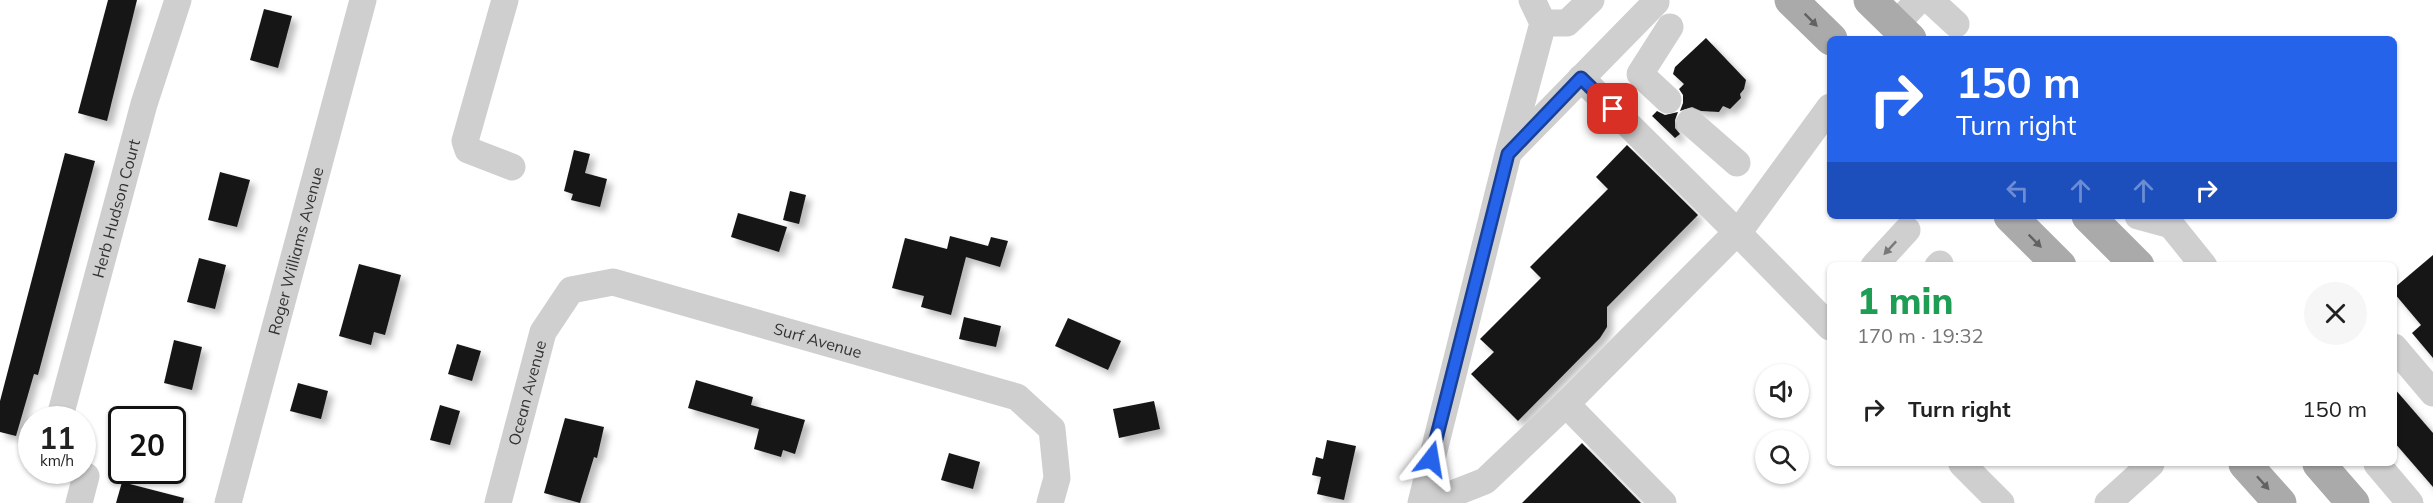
<!DOCTYPE html>
<html lang="en">
<head>
<meta charset="utf-8">
<style>
	:root { --surface:#fff; --page:#f6f6f6; --text:#222; --muted:#767676 }
	body { margin:0; font-family:Mulish,sans-serif; background:var(--page); color:var(--text); height:100vh; display:flex; flex-direction:column; font-size:22px; white-space:nowrap }
	* { box-sizing:border-box; margin:0 }
	p { font-size:20px; color:var(--muted) }
	.icon { flex:none; width:33px; height:33px; fill:none; stroke:currentColor; stroke-width:2; stroke-linecap:round; stroke-linejoin:round }
	.map { position:relative; flex:1; overflow:hidden }
	.side { position:absolute; left:1827px; top:262px; width:570px; height:204px; display:flex; flex-direction:column; background:var(--surface); border-radius:9px; box-shadow:0 2px 4px #0004 }
	.side>* { flex:none }
	.top-card { position:absolute; left:1827px; top:36px; width:570px; height:183px; border-radius:9px; box-shadow:0 2px 4px #0004; background:#2563eb; color:#fff; overflow:hidden }
	.controls { position:absolute; left:1755px; top:364px; display:grid; gap:12px }
	.controls a { display:grid; place-items:center; width:54px; height:54px; border-radius:50%; background:var(--surface); box-shadow:0 2px 4px #0004; font-size:30px }
	.speed { position:absolute; left:18px; top:406px; display:flex; gap:12px; font-size:30px; font-weight:700; text-align:center }
	.speed>* { display:grid; place-content:center; width:78px; height:78px; border-radius:50%; background:var(--surface); box-shadow:0 2px 4px #0004; line-height:1 }
	.speed small { font-size:15px; font-weight:400 }
	.speed .limit { border:3px solid #111; border-radius:9px; background:#fff; color:#111 }
	.pin { position:absolute; display:grid; place-items:center; width:51px; height:51px; color:#fff; margin:-26px; border-radius:12px; box-shadow:0 3px 9px #0006 }
	.me { position:absolute; width:66px; margin:-33px; rotate:14deg; stroke-linejoin:round; filter:drop-shadow(0 0 4px #0008) }
	.turn { display:flex; align-items:center; gap:21px; height:126px; padding:0 30px; font-size:27px }
	.turn .icon { width:78px; height:78px; stroke-width:2.5 }
	.turn b { display:block; font-size:42px; line-height:51px }
	.lanes { display:flex; align-items:center; height:57px; padding:0 30px; background:#0003; justify-content:center; gap:30px; direction:ltr }
	.lanes .off { opacity:.35 }
	.round { display:grid; place-items:center; flex:none; width:63px; height:63px; border-radius:32px; background:var(--page) }
	.overview { display:flex; align-items:center; justify-content:space-between; height:102px; padding:0 30px }
	h1 { font-size:36px; font-weight:800; line-height:45px; color:#1e9e55 }
	ul { padding:0; list-style:none }
	li { display:flex; align-items:center; gap:18px; height:90px; padding:0 30px }
	li div { flex:1 }
	li b { display:block; font-size:22px }
	li em { font-style:normal }
	.map>svg:first-child { display:block }
	.building { fill:#191919; filter:url(#shadow) }
	.lines { fill:none; stroke-linecap:round; stroke-linejoin:round }
	.minor { stroke:#cfcfcf; stroke-width:27 }
	.major { stroke:#aaa; stroke-width:33 }
	.oneway { fill:#626262 }
	.oneway2 { fill:#797979 }
	.route-casing { stroke:#184099; stroke-width:15 }
	.route { stroke:#2563eb; stroke-width:10 }
	.labels { text-anchor:middle; dominant-baseline:central; stroke-width:6; stroke-linejoin:round; paint-order:stroke }
	.street-label { font-size:16px; fill:#323232; stroke:#fff }
</style>
</head>
<body>
<div class="map">
<svg width="2433" height="503" viewBox="0 0 2433 503">
	<defs>
		<filter id="shadow"><feDropShadow dx="5.5" dy="5.5" stdDeviation="3" flood-color="#0004"/></filter>
	</defs>
	<rect width="100%" height="100%" fill="#fff"/>
	<!-- building -->
	<g class="building">
		<path d="M108,0H137L107,121L78,113Z"/>
		<path d="M264,9L292,16L278,68L250,60Z"/>
		<path d="M1706,38L1746,80L1744,89L1740,94L1741,98L1730,109L1723,106L1719,112L1701,111L1692,107L1680,111L1683,103V95L1679,89L1684,84L1673,74L1675,67Z"/>
		<path d="M1657,111L1665,115L1678,112L1675,120V128L1680,134L1675,138L1652,116Z"/>
		<path d="M1627,145L1698,215L1607,307V327L1600,338L1518,421L1471,374L1494,352L1480,339L1541,278L1530,267L1608,189L1596,177Z"/>
		<path d="M574,150L590,154L585,173L607,179L600,207L571,200L573,194L564,191Z"/>
		<path d="M65,153L95,161L38,375L34,374L16,436L0,432V401Z"/>
		<path d="M220,172L250,180L237,227L208,220Z"/>
		<path d="M790,191L806,195L799,224L783,220Z"/>
		<path d="M738,213L787,227L779,252L731,237Z"/>
		<path d="M950,236L988,246L991,237L1008,241L1000,267L966,257L951,315L921,307L924,296L892,288L905,238L947,249Z"/>
		<path d="M2433,255V358L2412,333L2421,325L2394,293V288Z"/>
		<path d="M199,258L226,265L215,309L187,302Z"/>
		<path d="M359,264L401,275L385,335L374,332L371,345L339,336Z"/>
		<path d="M964,317L1001,326L996,347L959,339Z"/>
		<path d="M1068,318L1121,341L1108,370L1055,346Z"/>
		<path d="M174,340L202,347L192,390L164,383Z"/>
		<path d="M457,344L481,351L472,381L448,374Z"/>
		<path d="M696,380L753,397L751,405L805,420L795,454L783,450L781,457L754,449L759,429L688,408Z"/>
		<path d="M298,383L328,391L321,419L290,411Z"/>
		<path d="M2394,388L2433,433V487L2394,442Z"/>
		<path d="M1154,401L1160,429L1119,438L1113,409Z"/>
		<path d="M440,405L460,411L450,445L430,440Z"/>
		<path d="M565,418L604,427L597,458L594,457L580,503L544,493Z"/>
		<path d="M1327,440L1356,446L1344,500L1317,494L1321,477L1312,475L1316,457L1323,459Z"/>
		<path d="M1582,443L1641,503H1522Z"/>
		<path d="M949,453L980,462L973,489L941,480Z"/>
		<path d="M122,482L184,498L183,503H116Z"/>
	</g>
	<g class="lines">
		<!-- minor -->
		<g class="minor">
			<path d="M505,0L465,141L468,150L512,167"/>
			<path d="M1930,0L1956,24"/>
			<path d="M1543,23H1567L1591,0"/>
			<path d="M1895,25L1919,0"/>
			<path d="M1581,78L1737,232L1830,327"/>
			<path d="M1668,100L1640,74L1670,27"/>
			<path d="M1690,122L1737,163"/>
			<path d="M1510,151L1656,2"/>
			<path d="M2138,216L2171,225L2204,266"/>
			<path d="M1874,266L1907,230"/>
			<path d="M1938,266L1940,264"/>
			<path d="M2394,347L2433,393"/>
			<path id="s1" d="M59,420L144,104L178,0"/>
			<path d="M1962,464L2001,503"/>
			<path d="M2377,464L2410,503"/>
			<path d="M79,503L86,476"/>
			<path id="s2" d="M228,503L363,0"/>
			<path id="s3" d="M498,503L543,332L571,290L613,282L1017,397L1052,429L1057,478L1050,503"/>
			<path d="M1421,503L1508,154L1543,23L1532,0"/>
			<path d="M1429,503L1485,481L1566,404"/>
			<path d="M1663,503L1566,404L1743,226L1830,107"/>
			<path d="M2108,503L2151,464"/>
		</g>
		<!-- major -->
		<g class="major">
			<path d="M1791,0L1831,39"/>
			<path d="M1870,0L1910,39"/>
			<path d="M2010,216L2060,266"/>
			<path d="M2088,216L2138,266"/>
			<path d="M2245,464L2280,503"/>
			<path d="M2319,464L2353,503"/>
		</g>
	</g>
	<!-- one-way arrows -->
	<defs><path id="oneway-solid" d="M-6-.8H1V-3.2L6.5 0L1 3.2V.8H-6Z" transform="scale(1.5)"/></defs>
	<g class="oneway">
		<use href="#oneway-solid" transform="translate(1811 20) rotate(45)"/>
		<use href="#oneway-solid" transform="translate(2035 241) rotate(45)"/>
		<use href="#oneway-solid" transform="translate(2263 483) rotate(48)"/>
	</g>
	<use class="oneway2" href="#oneway-solid" transform="translate(1890 248) rotate(133)"/>
	<g class="lines">
		<!-- route casing -->
		<g class="route-casing">
			<path id="route" d="M1431,459L1508,154L1581,78L1613,109"/>
		</g>
		<!-- route -->
		<use href="#route" class="route"/>
	</g>
	<g class="labels">
		<!-- street labels -->
		<g class="street-label">
			<text stroke="none"><textPath href="#s1" startOffset="219">Herb Hudson Court</textPath></text>
			<text stroke="none"><textPath href="#s2" startOffset="261">Roger Williams Avenue</textPath></text>
			<text stroke="none"><textPath href="#s3" startOffset="483">Surf Avenue</textPath></text>
			<text stroke="none"><textPath href="#s3" startOffset="114">Ocean Avenue</textPath></text>
		</g>
	</g>
</svg>
<div class="controls">
<a><svg class="icon" aria-label="sound" viewBox="0 0 24 24"><path d="M4 9h4l5-4v14l-5-4H4zM17 9q2 3 0 6"/></svg></a>
<a><svg class="icon" aria-label="search" viewBox="0 0 24 24"><circle cx="10" cy="10" r="6"/><path d="M15 15l6 6"/></svg></a>
</div>
<div class="speed"><div>11<small>km/h</small></div><div class="limit">20</div></div>
<div class="pin" style="left:1613px;top:109px;background:#d93025"><svg class="icon" aria-label="arrive" viewBox="0 0 24 24"><path d="M6 21V4h12l-3 4 3 4H6"/></svg></div>
<svg class="me" style="left:1431px;top:459px" viewBox="-20 -20 40 40"><path d="M0-17L14 15 0 8-14 15z" fill="#2563eb" stroke="#fff" stroke-width="4"/></svg>
<div class="top-card">
<div class="turn"><svg class="icon" aria-label="right" viewBox="0 0 24 24"><path d="M7 20v-9h11M14 6l5 5-5 5"/></svg><div><b>150 m</b>Turn right</div></div>
<div class="lanes"><svg class="icon off" aria-label="left" viewBox="0 0 24 24"><path d="M17 20v-9H6M10 6l-5 5 5 5"/></svg><svg class="icon off" aria-label="ahead" viewBox="0 0 24 24"><path d="M12 20V5M6 11l6-6 6 6"/></svg><svg class="icon off" aria-label="ahead" viewBox="0 0 24 24"><path d="M12 20V5M6 11l6-6 6 6"/></svg><svg class="icon" aria-label="right" viewBox="0 0 24 24"><path d="M7 20v-9h11M14 6l5 5-5 5"/></svg></div>
</div>
<section class="side">
<div class="overview"><div><h1>1 min</h1><p>170 m · 19:32</p></div><a class="round"><svg class="icon" aria-label="close" viewBox="0 0 24 24"><path d="M6 6l12 12M18 6L6 18"/></svg></a></div>
<ul>
<li><svg class="icon" aria-label="right" viewBox="0 0 24 24"><path d="M7 20v-9h11M14 6l5 5-5 5"/></svg><div><b>Turn right</b></div><em>150 m</em></li>
</ul>
</section>
</div>
</body>
</html>
